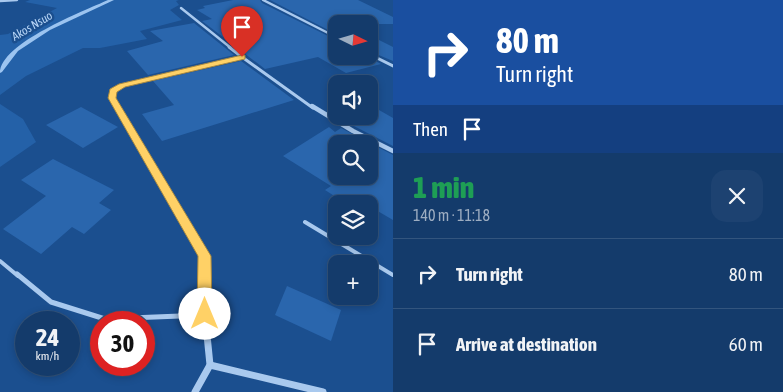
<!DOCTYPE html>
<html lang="en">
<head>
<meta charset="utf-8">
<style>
	:root { --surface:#143b6b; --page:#1d4271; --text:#f1f3f6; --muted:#9dadc1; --line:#33557e }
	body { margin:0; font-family:"Asap Condensed",sans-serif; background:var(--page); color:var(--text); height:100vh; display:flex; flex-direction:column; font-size:19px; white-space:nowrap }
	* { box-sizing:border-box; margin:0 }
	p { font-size:16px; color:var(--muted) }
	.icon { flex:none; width:28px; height:28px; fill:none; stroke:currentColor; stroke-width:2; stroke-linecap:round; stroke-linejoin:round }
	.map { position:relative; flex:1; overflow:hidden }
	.side { display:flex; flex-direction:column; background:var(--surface); width:390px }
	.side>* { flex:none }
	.top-card { background:#1a4fa0; color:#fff; overflow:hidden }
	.needle { width:32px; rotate:95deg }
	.fabs { position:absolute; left:328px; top:15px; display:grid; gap:10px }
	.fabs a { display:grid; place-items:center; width:50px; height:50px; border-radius:10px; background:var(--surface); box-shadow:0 2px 8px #0003,0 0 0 1px var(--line); font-size:25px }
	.speed { position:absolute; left:15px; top:311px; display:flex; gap:10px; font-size:25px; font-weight:700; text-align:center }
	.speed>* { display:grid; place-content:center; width:65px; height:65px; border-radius:50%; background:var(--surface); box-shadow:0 2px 8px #0003,0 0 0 1px var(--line); line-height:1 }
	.speed small { font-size:12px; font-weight:400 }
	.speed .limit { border:8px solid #d22; background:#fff; color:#111 }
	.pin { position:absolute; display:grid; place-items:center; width:42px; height:42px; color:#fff; margin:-51px -21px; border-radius:50% 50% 50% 0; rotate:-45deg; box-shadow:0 0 5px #0007 }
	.pin .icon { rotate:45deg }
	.me { position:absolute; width:55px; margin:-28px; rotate:0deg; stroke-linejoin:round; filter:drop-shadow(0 0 4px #0008) }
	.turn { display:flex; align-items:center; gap:18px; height:105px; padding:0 20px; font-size:22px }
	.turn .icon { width:65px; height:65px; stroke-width:2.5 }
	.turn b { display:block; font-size:35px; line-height:42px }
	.then { display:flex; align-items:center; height:48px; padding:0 20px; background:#0003; gap:10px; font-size:19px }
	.round { display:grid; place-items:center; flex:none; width:52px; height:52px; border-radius:15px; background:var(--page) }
	.headline { display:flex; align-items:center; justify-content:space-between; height:85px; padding:0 20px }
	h1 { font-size:30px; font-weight:800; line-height:38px; color:#1e9e55 }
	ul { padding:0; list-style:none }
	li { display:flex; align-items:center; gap:15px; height:70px; padding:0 20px; border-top:1px solid var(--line) }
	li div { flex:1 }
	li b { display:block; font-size:19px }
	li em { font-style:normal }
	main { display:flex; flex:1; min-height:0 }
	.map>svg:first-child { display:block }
	.green { fill:#2461a8 }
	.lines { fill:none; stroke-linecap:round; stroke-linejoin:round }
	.stream { fill:#9cc4f0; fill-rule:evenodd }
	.building { fill:#2a66ad; fill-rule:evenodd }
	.lane-far1 { stroke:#a9c9ee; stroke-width:4 }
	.lane { stroke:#a9c9ee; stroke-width:5 }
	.street-far4 { stroke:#a9c9ee; stroke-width:2.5 }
	.street-far3 { stroke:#a9c9ee; stroke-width:3 }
	.street-far2 { stroke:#a9c9ee; stroke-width:4.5 }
	.street-far1 { stroke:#a9c9ee; stroke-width:5.5 }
	.street { stroke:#a9c9ee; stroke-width:7 }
	.route { fill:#ffd166; stroke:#a68842 }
	.labels { text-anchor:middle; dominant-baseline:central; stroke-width:5; stroke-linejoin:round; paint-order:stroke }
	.far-water-label { font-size:12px; font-style:italic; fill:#b5d3f5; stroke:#1b4f8f }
</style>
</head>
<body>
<main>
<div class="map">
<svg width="393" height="392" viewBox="0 0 393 392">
	<rect width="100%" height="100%" fill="#1b4f8f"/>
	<!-- green -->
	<g class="green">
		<path d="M30,0H179L176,1L179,5L170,10L182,20L140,31L147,39L100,48H83L26,76L0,95V35L8,34L57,8L25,2Z"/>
		<path d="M0,104L23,119L36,142L0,167Z"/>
	</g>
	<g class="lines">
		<!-- stream -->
		<path class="stream" d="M108,0H114L50,30L18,51L2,72L0,73C0,43 84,11 108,0Z"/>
	</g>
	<!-- building -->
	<g class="building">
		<path d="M233,0H260L262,3L336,40V56H366L381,64L346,73L318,57L265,69L202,21L212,19L197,10L205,8L203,6Z"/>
		<path d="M270,0H358L393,17V24H336V34Z"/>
		<path d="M194,23L234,55L148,75L127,51L163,41L150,31Z"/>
		<path d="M369,35L393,47V61L369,51Z"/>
		<path d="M241,61L294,100L162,141L142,114L174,105L153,81Z"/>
		<path d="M81,107L118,127L83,148L46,125Z"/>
		<path d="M379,110L393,118V146L350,124Z"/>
		<path d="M329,127L335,132L341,128L393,155V220L369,206V204H347L325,190L331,186L283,156ZM336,144H369V176H336Z"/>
		<path d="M53,159L114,190L99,203L111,210L84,234L72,227L41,254L3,229L46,196L21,180Z"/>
		<path d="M287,286L341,310L331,341L275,315Z"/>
	</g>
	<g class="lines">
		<!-- lane-far1 -->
		<g class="lane-far1">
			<path d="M305,222L393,275"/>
			<path d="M0,261L18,276"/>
		</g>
		<!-- lane -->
		<path class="lane" d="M17,274L51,302L105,319L205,315"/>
		<!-- street-far4 -->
		<g class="street-far4">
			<path d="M263,0L336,37"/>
			<path d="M0,1L17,0"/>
			<path d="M181,8L231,48"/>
		</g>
		<!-- street-far3 -->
		<g class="street-far3">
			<path d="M229,47L242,57"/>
			<path d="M369,54L393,66"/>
			<path d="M118,108L112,98L113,91L122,85L242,57L313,108"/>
		</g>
		<!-- street-far2 -->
		<g class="street-far2">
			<path d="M117,106L161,182"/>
			<path d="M312,106L353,131L393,151"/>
		</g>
		<!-- street-far1 -->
		<path class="street-far1" d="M160,181L204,256V276"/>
		<!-- street -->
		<g class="street">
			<path d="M210,365L323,392"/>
			<path d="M195,392L210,365L205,315L204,274"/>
		</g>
	</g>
	<!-- route -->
	<path class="route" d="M242,55H245V59L125,87L117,92L116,98L211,256L212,314L210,319L205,321L199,319L197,314L198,256L108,98L110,89L119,84Z"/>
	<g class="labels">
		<!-- far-water labels -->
		<g class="far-water-label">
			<text transform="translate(32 26) rotate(-31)">Akos Nsuo</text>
		</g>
	</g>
</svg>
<div class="fabs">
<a><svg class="needle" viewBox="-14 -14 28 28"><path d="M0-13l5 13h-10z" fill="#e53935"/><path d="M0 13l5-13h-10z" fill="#9dadc1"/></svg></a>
<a><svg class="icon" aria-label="sound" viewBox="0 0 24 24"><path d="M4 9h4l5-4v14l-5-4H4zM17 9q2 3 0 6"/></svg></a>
<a><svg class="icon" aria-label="search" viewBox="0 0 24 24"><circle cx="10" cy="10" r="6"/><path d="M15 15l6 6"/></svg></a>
<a><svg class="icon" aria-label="layers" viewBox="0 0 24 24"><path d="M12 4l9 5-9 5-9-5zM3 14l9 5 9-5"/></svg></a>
<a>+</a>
</div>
<div class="speed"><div>24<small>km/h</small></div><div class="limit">30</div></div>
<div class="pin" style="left:242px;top:57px;background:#d93025"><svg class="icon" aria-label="arrive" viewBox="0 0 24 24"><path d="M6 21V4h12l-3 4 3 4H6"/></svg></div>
<svg class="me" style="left:205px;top:314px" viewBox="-20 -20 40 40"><circle r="19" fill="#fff"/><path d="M0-13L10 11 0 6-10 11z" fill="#ffd166"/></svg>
</div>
<section class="side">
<div class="top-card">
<div class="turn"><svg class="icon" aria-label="right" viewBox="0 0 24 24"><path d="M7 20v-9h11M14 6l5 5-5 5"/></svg><div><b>80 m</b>Turn right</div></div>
<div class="then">Then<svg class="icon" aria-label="arrive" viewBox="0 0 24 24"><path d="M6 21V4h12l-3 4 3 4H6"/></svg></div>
</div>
<div class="headline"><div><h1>1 min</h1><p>140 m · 11:18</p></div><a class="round"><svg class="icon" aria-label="close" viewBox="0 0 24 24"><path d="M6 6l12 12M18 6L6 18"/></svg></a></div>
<ul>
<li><svg class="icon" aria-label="right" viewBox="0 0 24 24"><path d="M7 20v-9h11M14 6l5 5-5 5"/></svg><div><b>Turn right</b></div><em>80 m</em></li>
<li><svg class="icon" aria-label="arrive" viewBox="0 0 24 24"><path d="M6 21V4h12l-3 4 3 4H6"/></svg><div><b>Arrive at destination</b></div><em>60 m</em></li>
</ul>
</section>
</main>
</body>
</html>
